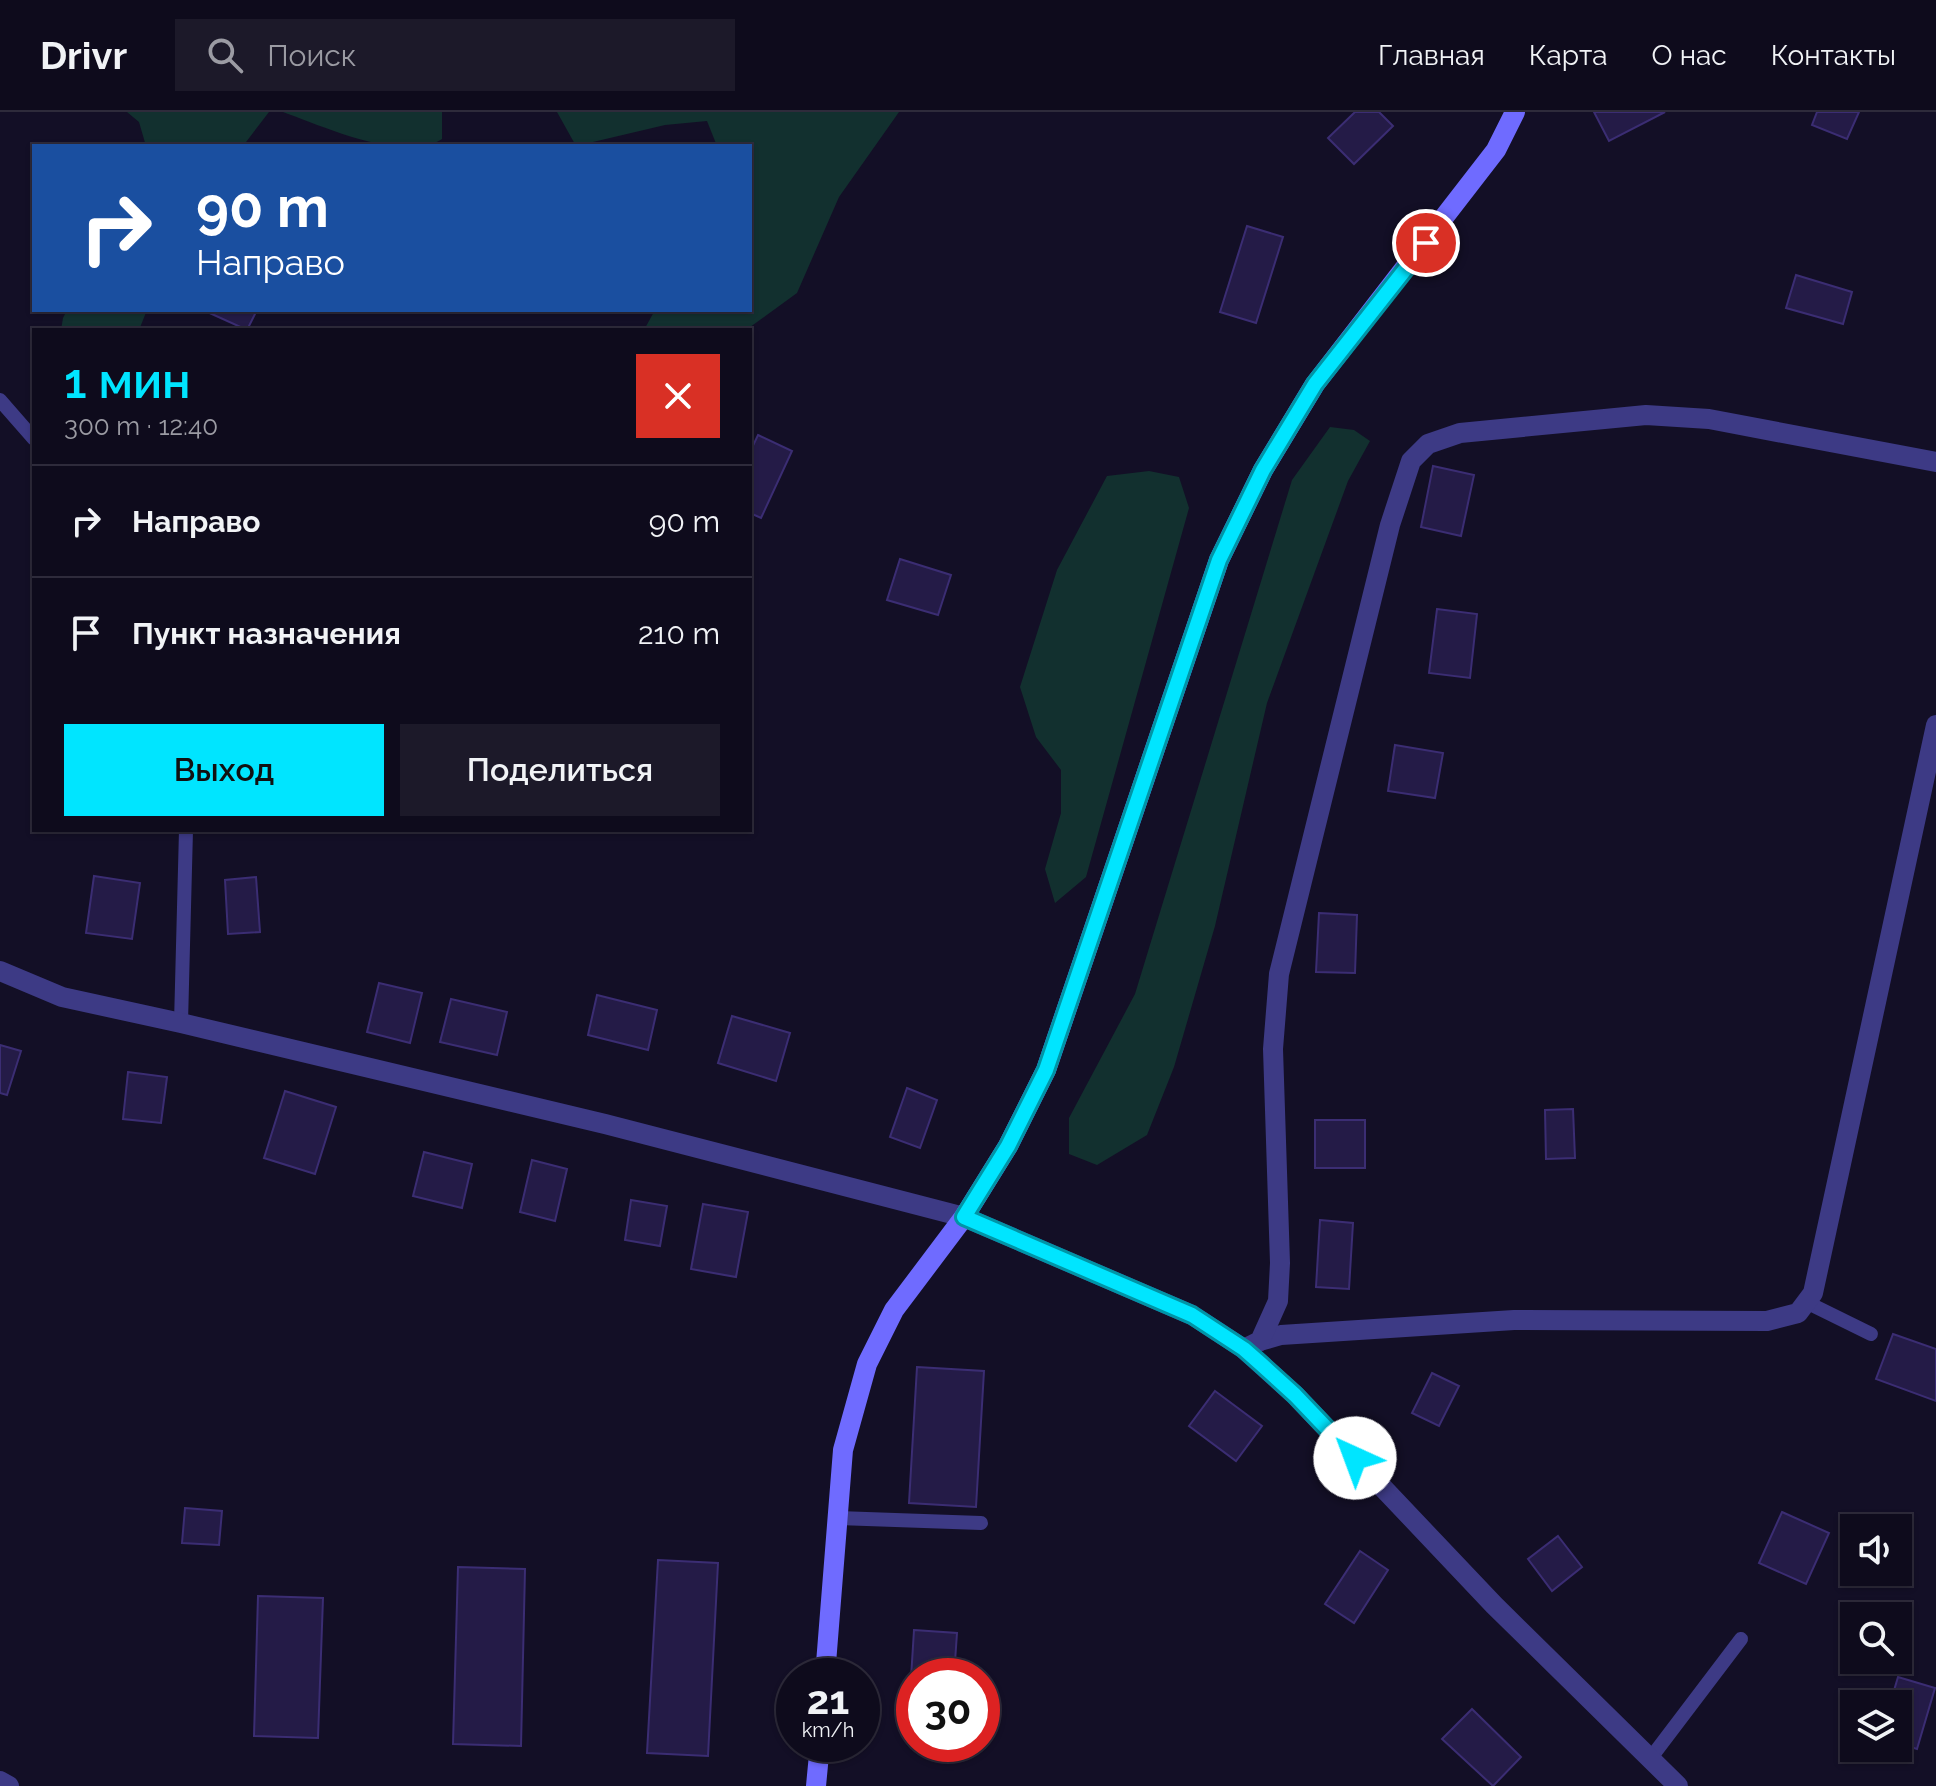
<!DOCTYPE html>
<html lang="ru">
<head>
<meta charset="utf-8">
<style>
	:root { --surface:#0e0b1c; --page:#1c1929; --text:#f1f3f6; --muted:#9b9ba3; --line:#2e2b3b; --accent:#00e5ff }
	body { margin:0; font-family:Raleway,sans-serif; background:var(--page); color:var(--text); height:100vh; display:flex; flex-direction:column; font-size:30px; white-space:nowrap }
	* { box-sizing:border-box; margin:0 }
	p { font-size:26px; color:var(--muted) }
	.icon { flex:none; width:44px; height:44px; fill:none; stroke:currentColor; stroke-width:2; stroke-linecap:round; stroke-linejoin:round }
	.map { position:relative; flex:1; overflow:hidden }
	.details { position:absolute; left:32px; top:216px; width:720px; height:504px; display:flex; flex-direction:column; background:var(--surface); border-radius:0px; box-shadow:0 2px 6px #0004,0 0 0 2px var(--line) }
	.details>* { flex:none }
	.top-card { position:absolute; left:32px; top:32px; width:720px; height:168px; border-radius:0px; box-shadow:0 2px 6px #0004,0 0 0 2px var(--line); background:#1a4fa0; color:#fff; overflow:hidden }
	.tools { position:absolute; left:1840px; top:1402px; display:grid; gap:16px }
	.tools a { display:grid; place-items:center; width:72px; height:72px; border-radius:0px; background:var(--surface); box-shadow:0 2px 6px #0004,0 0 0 2px var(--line); font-size:40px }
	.speed { position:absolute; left:776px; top:1546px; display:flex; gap:16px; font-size:40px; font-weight:700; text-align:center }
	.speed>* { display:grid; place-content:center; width:104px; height:104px; border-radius:50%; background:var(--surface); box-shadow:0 2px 6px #0004,0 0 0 2px var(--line); line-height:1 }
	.speed small { font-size:20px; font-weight:400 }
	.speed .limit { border:12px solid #d22; background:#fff; color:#111 }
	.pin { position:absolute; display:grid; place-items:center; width:68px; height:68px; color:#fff; margin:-34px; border:4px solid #fff; border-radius:50%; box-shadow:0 2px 8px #0007 }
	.me { position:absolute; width:88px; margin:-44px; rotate:317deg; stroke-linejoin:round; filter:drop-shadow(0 0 6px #0008) }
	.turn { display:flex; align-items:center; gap:28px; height:168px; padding:0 32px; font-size:36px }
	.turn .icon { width:104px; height:104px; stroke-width:2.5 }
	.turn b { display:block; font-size:56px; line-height:68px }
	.round { display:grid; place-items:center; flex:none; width:84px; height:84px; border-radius:0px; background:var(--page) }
	.head { display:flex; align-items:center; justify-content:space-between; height:136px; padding:0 32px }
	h1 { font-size:48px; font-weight:600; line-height:60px; color:var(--accent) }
	.cta { display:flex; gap:16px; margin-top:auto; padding:16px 32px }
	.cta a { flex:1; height:92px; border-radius:0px; background:var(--accent); color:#111; font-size:32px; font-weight:600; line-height:92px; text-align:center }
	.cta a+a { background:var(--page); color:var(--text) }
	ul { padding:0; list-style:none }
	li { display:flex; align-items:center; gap:24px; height:112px; padding:0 32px; border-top:2px solid var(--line) }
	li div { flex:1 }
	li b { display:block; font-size:30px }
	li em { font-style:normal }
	header { display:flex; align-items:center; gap:48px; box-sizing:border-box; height:112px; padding:0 40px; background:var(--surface); border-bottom:2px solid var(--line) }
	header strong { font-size:38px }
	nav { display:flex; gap:44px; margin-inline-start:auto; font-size:28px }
	.search { width:560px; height:72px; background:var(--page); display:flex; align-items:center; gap:20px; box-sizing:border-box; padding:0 28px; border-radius:0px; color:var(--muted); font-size:30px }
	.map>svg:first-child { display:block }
	.green { fill:#12302f }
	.building { fill:#241b47; stroke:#3b2d73; stroke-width:2 }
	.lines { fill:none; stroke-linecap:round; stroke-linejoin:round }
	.service { stroke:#3d3a85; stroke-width:14 }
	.minor { stroke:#3d3a85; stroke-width:20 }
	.secondary { stroke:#6f6bff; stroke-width:20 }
	.route-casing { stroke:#0095a6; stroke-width:20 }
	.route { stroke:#00e5ff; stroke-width:14 }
</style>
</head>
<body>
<header>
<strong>Drivr</strong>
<div class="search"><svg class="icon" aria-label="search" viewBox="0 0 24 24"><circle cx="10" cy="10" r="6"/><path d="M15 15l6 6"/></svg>Поиск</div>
<nav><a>Главная</a><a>Карта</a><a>О нас</a><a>Контакты</a></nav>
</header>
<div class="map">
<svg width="1936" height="1674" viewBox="0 0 1936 1674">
	<rect width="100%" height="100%" fill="#130f26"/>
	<!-- green -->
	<g class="green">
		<path d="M127,0H269L243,34H146L139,10Z"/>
		<path d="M283,0H442V27C405,52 322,14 283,0Z"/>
		<path d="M557,0H899L839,85L797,181L746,218H644L655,198H750V34H717L707,9L665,13L576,34Z"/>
		<path d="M67,198H147L139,218H61L63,206Z"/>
		<path d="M1330,315L1354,318L1370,329L1348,369L1267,591L1215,814L1174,955L1147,1023L1097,1053L1069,1042V1006L1135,882L1292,368Z"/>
		<path d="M1149,359L1179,365L1189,396L1086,765L1055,791L1045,757L1061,701V658L1036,625L1020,575L1057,458L1107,364Z"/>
	</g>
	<!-- building -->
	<g class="building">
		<path d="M1355,0H1379L1393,14L1354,52L1328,26Z"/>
		<path d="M1594,0H1665L1609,29Z"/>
		<path d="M1817,0H1859L1847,27L1812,13Z"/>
		<path d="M1247,114L1283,125L1256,211L1220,200Z"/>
		<path d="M1796,163L1852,180L1843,212L1786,196Z"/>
		<path d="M203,198H257L247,218Z"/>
		<path d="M758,323L792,339L761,406L750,401V340Z"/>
		<path d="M1433,354L1474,363L1461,424L1421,415Z"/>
		<path d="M900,447L951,463L938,503L887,488Z"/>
		<path d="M1437,497L1477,502L1470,566L1429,561Z"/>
		<path d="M1395,633L1443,641L1435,686L1388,679Z"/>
		<path d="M94,764L140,771L132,827L86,821Z"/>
		<path d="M256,765L260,820L228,822L225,768Z"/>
		<path d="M1319,801L1357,803L1355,861L1316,860Z"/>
		<path d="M379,871L422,881L410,931L367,920Z"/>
		<path d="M597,883L657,898L648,938L588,923Z"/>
		<path d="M451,887L507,900L497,943L440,930Z"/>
		<path d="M732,904L790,921L776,969L718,951Z"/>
		<path d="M0,933L21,939L7,983L0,981Z"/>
		<path d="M128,960L167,965L161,1011L123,1007Z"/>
		<path d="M907,976L937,988L920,1036L890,1025Z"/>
		<path d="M285,979L336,995L315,1062L264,1046Z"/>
		<path d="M1573,997L1575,1046L1546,1047L1545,998Z"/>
		<rect x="1315" y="1008" width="50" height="48"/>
		<path d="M424,1040L472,1052L462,1096L413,1084Z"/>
		<path d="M532,1048L567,1057L555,1109L520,1100Z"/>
		<path d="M631,1088L667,1094L660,1134L625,1128Z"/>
		<path d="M703,1092L748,1100L736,1165L691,1157Z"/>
		<path d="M1320,1108L1353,1111L1349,1177L1316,1175Z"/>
		<path d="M1893,1222L1936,1237V1289L1876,1267Z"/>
		<path d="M917,1255L984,1259L976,1395L909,1391Z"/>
		<path d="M1432,1261L1459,1274L1439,1314L1412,1301Z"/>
		<path d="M1215,1279L1262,1314L1236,1349L1189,1314Z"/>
		<path d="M185,1396L222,1399L219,1433L182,1431Z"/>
		<path d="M1782,1400L1829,1421L1806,1472L1759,1451Z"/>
		<path d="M1558,1424L1582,1455L1552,1479L1528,1447Z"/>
		<path d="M1360,1439L1388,1458L1354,1511L1325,1492Z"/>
		<path d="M658,1448L718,1451L708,1644L647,1641Z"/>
		<path d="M458,1455L525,1457L521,1634L453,1632Z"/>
		<path d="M258,1484L323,1486L318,1626L254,1624Z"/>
		<path d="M914,1518L957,1521L954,1564H914V1599L909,1598Z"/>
		<path d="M1898,1565L1935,1576L1917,1637L1898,1631V1592H1890Z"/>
		<path d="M1472,1597L1521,1645L1493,1674L1442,1627Z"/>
	</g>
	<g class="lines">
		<!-- service -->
		<g class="service">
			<path d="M0,288L34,327"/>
			<path d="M181,911L186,718"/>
			<path d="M1806,1190L1871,1222"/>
			<path d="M838,1406L981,1411"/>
			<path d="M1650,1647L1741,1527"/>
		</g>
		<!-- minor -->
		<g class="minor">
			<path d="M0,859L62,885L181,911L605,1012L964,1105L1192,1203L1244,1237L1295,1283L1494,1493L1678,1674"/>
			<path d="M1260,1229L1281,1223L1514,1208L1767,1209L1798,1201L1813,1181L1936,613"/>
			<path d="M1244,1237L1260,1229L1278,1189L1280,1151L1273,937L1279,862L1390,413L1411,349L1428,332L1460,321L1646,303L1709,307L1936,350"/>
			<path d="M0,1669L9,1674"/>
		</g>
		<!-- secondary -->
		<g class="secondary">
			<path d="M825,1564L843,1338L867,1252L894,1198L964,1105L1008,1034L1046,958L1219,448L1263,358L1315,272L1496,38L1515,0"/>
			<path d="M816,1674L820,1632"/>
		</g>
	</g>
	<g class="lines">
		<!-- route casing -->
		<g class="route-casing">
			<path id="route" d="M1355,1346L1295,1283L1261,1252L1244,1237L1192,1203L964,1105L1008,1034L1046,958L1219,448L1263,358L1315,272L1426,131"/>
		</g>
		<!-- route -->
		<use href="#route" class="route"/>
	</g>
</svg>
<div class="tools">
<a><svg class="icon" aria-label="sound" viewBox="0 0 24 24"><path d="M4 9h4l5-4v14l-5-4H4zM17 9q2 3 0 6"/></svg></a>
<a><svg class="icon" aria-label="search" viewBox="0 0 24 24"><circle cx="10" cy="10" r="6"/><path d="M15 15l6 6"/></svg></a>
<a><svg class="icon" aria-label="layers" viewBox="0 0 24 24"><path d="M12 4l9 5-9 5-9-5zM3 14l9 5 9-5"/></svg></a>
</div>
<div class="speed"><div>21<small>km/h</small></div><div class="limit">30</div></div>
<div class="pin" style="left:1426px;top:131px;background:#d93025"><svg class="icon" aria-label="arrive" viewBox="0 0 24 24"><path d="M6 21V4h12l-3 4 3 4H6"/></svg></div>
<svg class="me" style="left:1355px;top:1346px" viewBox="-20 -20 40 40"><circle r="19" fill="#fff"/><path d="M0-13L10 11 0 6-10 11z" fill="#00e5ff"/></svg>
<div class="top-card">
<div class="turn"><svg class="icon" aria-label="right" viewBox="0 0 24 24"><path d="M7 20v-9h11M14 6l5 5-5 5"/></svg><div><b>90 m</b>Направо</div></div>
</div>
<section class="details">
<div class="head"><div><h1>1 мин</h1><p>300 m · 12:40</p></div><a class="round" style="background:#d93025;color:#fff"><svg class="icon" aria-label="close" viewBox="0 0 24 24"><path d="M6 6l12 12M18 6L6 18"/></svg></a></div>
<ul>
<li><svg class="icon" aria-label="right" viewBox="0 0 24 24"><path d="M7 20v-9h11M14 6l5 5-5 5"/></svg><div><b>Направо</b></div><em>90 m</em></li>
<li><svg class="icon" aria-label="arrive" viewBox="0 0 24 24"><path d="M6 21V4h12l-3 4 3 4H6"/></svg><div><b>Пункт назначения</b></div><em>210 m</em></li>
</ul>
<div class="cta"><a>Выход</a><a>Поделиться</a></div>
</section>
</div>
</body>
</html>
